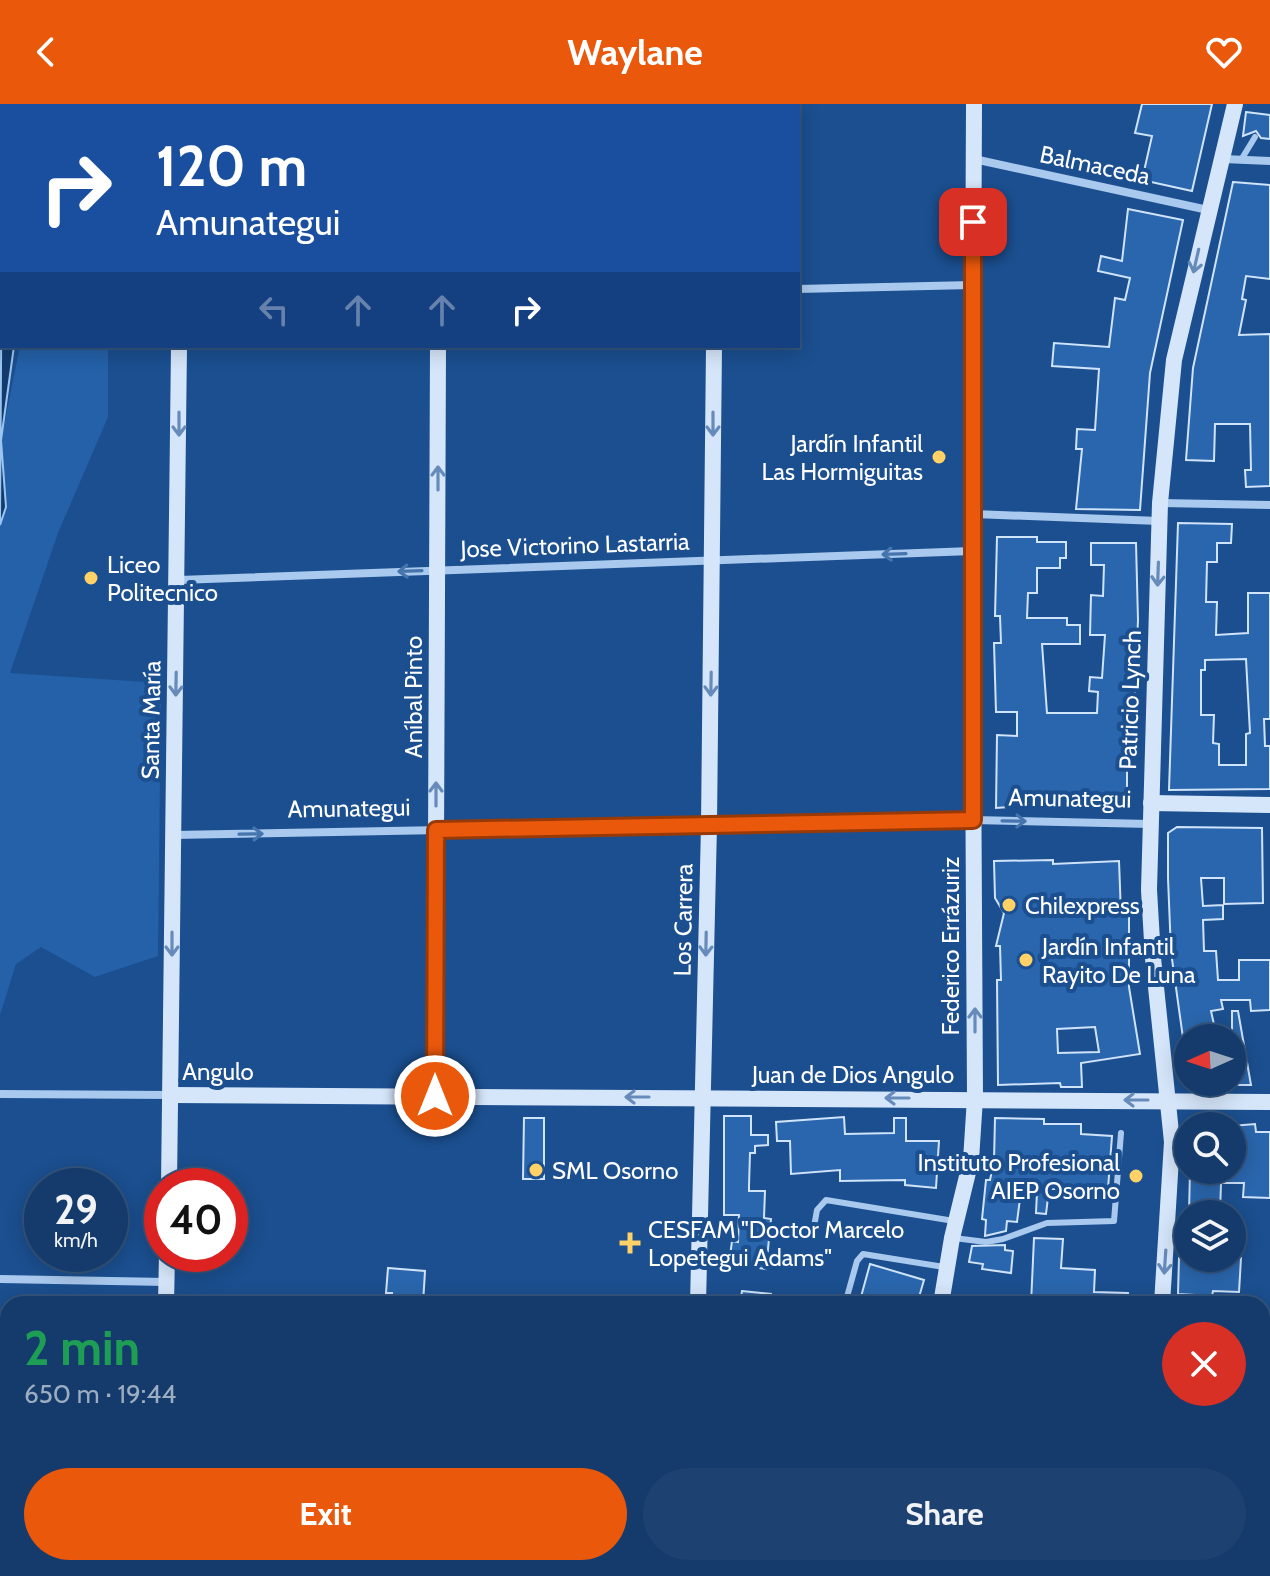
<!DOCTYPE html>
<html lang="en">
<head>
<meta charset="utf-8">
<style>
	:root { --surface:#143b6b; --page:#1d4271; --text:#f1f3f6; --muted:#9dadc1; --line:#33557e; --accent:#ea580c }
	body { margin:0; font-family:Cabin,sans-serif; background:var(--page); color:var(--text); height:100vh; display:flex; flex-direction:column; font-size:30px; white-space:nowrap }
	* { box-sizing:border-box; margin:0 }
	p { font-size:26px; color:var(--muted) }
	.icon { flex:none; width:44px; height:44px; fill:none; stroke:currentColor; stroke-width:2; stroke-linecap:round; stroke-linejoin:round }
	.map { position:relative; flex:1; overflow:hidden }
	.side { position:absolute; left:0px; top:1192px; width:1270px; height:280px; display:flex; flex-direction:column; background:var(--surface); border-radius:24px 24px 0 0; box-shadow:0 4px 20px #0003,0 0 0 2px var(--line) }
	.side>* { flex:none }
	.hud { position:absolute; left:0px; top:0px; width:800px; height:244px; box-shadow:0 4px 20px #0003,0 0 0 2px var(--line); background:#1a4fa0; color:#fff; overflow:hidden }
	.needle { width:52px; rotate:267deg }
	.buttons { position:absolute; left:1174px; top:920px; display:grid; gap:16px }
	.buttons a { display:grid; place-items:center; width:72px; height:72px; border-radius:50%; background:var(--surface); box-shadow:0 4px 20px #0003,0 0 0 2px var(--line); font-size:40px }
	.speed { position:absolute; left:24px; top:1064px; display:flex; gap:16px; font-size:40px; font-weight:700; text-align:center }
	.speed>* { display:grid; place-content:center; width:104px; height:104px; border-radius:50%; background:var(--surface); box-shadow:0 4px 20px #0003,0 0 0 2px var(--line); line-height:1 }
	.speed small { font-size:20px; font-weight:400 }
	.speed .limit { border:12px solid #d22; background:#fff; color:#111 }
	.pin { position:absolute; display:grid; place-items:center; width:68px; height:68px; color:#fff; margin:-34px; border-radius:16px; box-shadow:0 4px 12px #0006 }
	.me { position:absolute; width:88px; margin:-44px; rotate:0deg; stroke-linejoin:round; filter:drop-shadow(0 0 6px #0008) }
	.turn { display:flex; align-items:center; gap:28px; height:168px; padding:0 24px; font-size:36px }
	.turn .icon { width:104px; height:104px; stroke-width:2.5 }
	.turn b { display:block; font-size:56px; line-height:68px }
	.lanes { display:flex; align-items:center; height:76px; padding:0 24px; background:#0003; justify-content:center; gap:40px; direction:ltr }
	.lanes .off { opacity:.35 }
	.round { display:grid; place-items:center; flex:none; width:84px; height:84px; border-radius:42px; background:var(--page) }
	.overview { display:flex; align-items:center; justify-content:space-between; height:136px; padding:0 24px }
	h1 { font-size:48px; font-weight:700; line-height:60px; color:#1e9e55 }
	.cta { display:flex; gap:16px; margin-top:auto; padding:16px 24px }
	.cta a { flex:1; height:92px; border-radius:48px; background:var(--accent); color:#fff; font-size:32px; font-weight:700; line-height:92px; text-align:center }
	.cta a+a { background:var(--page); color:var(--text) }
	header { display:flex; justify-content:space-between; align-items:center; height:104px; padding:0 24px; background:var(--accent); color:#fff; font-size:36px; font-weight:700 }
	.map>svg:first-child { display:block }
	.green { fill:#2461a8 }
	.water { fill:#123a6d; stroke:#9cc4f0; stroke-width:2 }
	.building { fill:#2a66ad; stroke:#cfe3fa; stroke-width:2; fill-rule:evenodd }
	.lines { fill:none; stroke-linecap:round; stroke-linejoin:round }
	.lane { stroke:#a9c9ee; stroke-width:6 }
	.street { stroke:#a9c9ee; stroke-width:8 }
	.secondary { stroke:#d6e6fa; stroke-width:16 }
	.oneway { stroke:#668bba }
	.oneway2 { stroke:#4674ac }
	.route-casing { stroke:#983908; stroke-width:20 }
	.route { stroke:#ea580c; stroke-width:14 }
	.poi-dot { fill:#ffd166; stroke:#1b4f8f; stroke-width:3 }
	.labels { text-anchor:middle; dominant-baseline:central; stroke-width:8; stroke-linejoin:round; paint-order:stroke }
	.street-label { font-size:24px; fill:#fff; stroke:#1b4f8f }
	.poi-label { font-size:24px; fill:#fff; stroke:#1b4f8f; text-anchor:start }
</style>
</head>
<body>
<header><svg class="icon" aria-label="back" viewBox="0 0 24 24"><path d="M15 5l-7 7 7 7"/></svg>Waylane<svg class="icon" aria-label="heart" viewBox="0 0 24 24"><path d="M12 20l-8-8c-3-5 5-10 8-4 3-6 11-1 8 4z"/></svg></header>
<div class="map">
<svg width="1270" height="1472" viewBox="0 0 1270 1472">
	<rect width="100%" height="100%" fill="#1b4f8f"/>
	<!-- green -->
	<g class="green">
		<path d="M0,0H14L2,2L0,122Z"/>
		<path d="M20,242H108V313L58,429L10,569L161,579L158,852L95,873L41,843L16,860L0,911V421L6,403L1,336Z"/>
		<path d="M0,1348L8,1353V1386L0,1399Z"/>
		<path d="M439,1464H676V1472H438Z"/>
	</g>
	<!-- water -->
	<path class="water" d="M2,105V242H14L1,336L6,403L0,421Z"/>
	<!-- building -->
	<g class="building">
		<path d="M1142,0H1212L1192,87L1142,76L1152,32L1135,29Z"/>
		<path d="M1246,8L1270,11V35L1261,34L1256,27L1243,32Z"/>
		<path d="M1233,78L1270,81V175L1246,172L1242,195L1246,196L1239,231L1270,230V382L1246,383L1245,366H1251L1250,320H1215L1214,357L1186,356L1193,264Z"/>
		<path d="M1128,105L1183,116L1150,269L1140,406L1076,405L1082,345H1076L1077,325L1095,326L1099,265L1052,262L1054,239L1109,243L1115,194L1125,196L1130,174L1098,167L1101,152L1122,157Z"/>
		<path d="M1178,419L1232,420L1231,439H1217V458H1207L1206,498H1217L1216,531L1248,529V489H1270V615H1264L1265,642H1270V685L1169,686ZM1246,555L1250,629L1246,630V661H1219V640L1213,639L1214,611H1201V566H1205V556Z"/>
		<path d="M997,433H1037V438H1066V454H1060V464H1037V489H1028L1027,514H1067V521H1080V540H1042L1047,609H1097L1098,588L1089,587L1090,573L1102,574L1105,531H1090L1091,491L1103,492L1104,461H1091V439H1136L1138,516L1133,631H1127V699H1009V703L996,704L997,631L1017,632V608H996L994,539H1001L1000,512H995Z"/>
		<path d="M1177,723L1262,724L1263,799L1224,800V774H1201L1203,802L1223,801V815L1203,816L1204,847H1216L1218,876H1239V856H1270V906L1251,907L1250,896H1221L1223,905L1211,907L1217,934H1183L1171,848L1168,774V729Z"/>
		<path d="M1053,756V760L1119,757L1121,810L1129,809V883L1140,950L1081,959L1082,983H1061L1060,979L998,981L997,876H1001L1000,842H996L1004,809L995,794L994,757ZM1095,923L1099,948L1058,949L1057,925Z"/>
		<path d="M1232,907H1238L1251,981H1232Z"/>
		<path d="M724,1012H751V1031H768V1041L755,1042V1049H750L749,1082V1087H765L764,1114L771,1115L766,1165L729,1160L732,1137L738,1138L739,1111H724Z"/>
		<path d="M844,1013L845,1030L894,1029V1014H906V1037H939L936,1084L905,1081V1076L840,1077V1066L791,1070L790,1037H777L776,1018Z"/>
		<path d="M524,1014H544V1075H523Z"/>
		<path d="M995,1014L1044,1015V1020H1081V1030L1112,1032L1108,1085H1049L1046,1110L1036,1109L1037,1088L1021,1087L1017,1118L1007,1117L1006,1127L985,1132L986,1116L982,1115L986,1076H990L994,1057Z"/>
		<path d="M1255,1020L1256,1028H1270V1094L1243,1093L1244,1079H1221L1220,1110H1189L1190,1066H1232V1022Z"/>
		<path d="M1034,1134L1063,1135L1061,1164L1095,1166L1094,1188L1128,1189L1127,1200H1031Z"/>
		<path d="M1005,1141V1146L1013,1147L1011,1169L982,1165L983,1160L969,1158L972,1142Z"/>
		<path d="M1179,1154H1241L1239,1188L1213,1187L1212,1192L1178,1190Z"/>
		<path d="M870,1160L924,1176L917,1200H859Z"/>
		<path d="M388,1164L425,1167L423,1200H391L392,1189H386Z"/>
		<path d="M742,1187L771,1190L770,1200H740Z"/>
	</g>
	<g class="lines">
		<!-- lane -->
		<g class="lane">
			<path d="M1241,56L1255,33"/>
			<path d="M812,1134L817,1106L826,1096L954,1117"/>
			<path d="M954,1134L986,1138L1003,1135L1047,1119L1114,1117L1121,1029"/>
			<path d="M845,1200L857,1157L863,1150L944,1163"/>
			<path d="M973,1200L984,1194L990,1200"/>
			<path d="M200,1472V1464"/>
		</g>
		<!-- street -->
		<g class="street">
			<path d="M974,55L1208,106"/>
			<path d="M1223,55L1270,57"/>
			<path d="M798,185L972,181"/>
			<path d="M1160,399L1270,401"/>
			<path d="M974,410L1159,417"/>
			<path d="M179,476L972,447"/>
			<path d="M173,731L973,716L1150,720"/>
			<path d="M0,990L171,991"/>
			<path d="M0,1175L166,1178"/>
			<path d="M0,1464L160,1467"/>
		</g>
		<!-- secondary -->
		<g class="secondary">
			<path d="M714,0V2"/>
			<path d="M181,2V0"/>
			<path d="M440,2V0"/>
			<path d="M1151,699L1270,701"/>
			<path d="M171,991L1270,998"/>
			<path d="M435,992L438,242"/>
			<path d="M169,1082L179,242"/>
			<path d="M166,1200L167,1150"/>
			<path d="M698,1200L709,721L714,242"/>
			<path d="M941,1200L952,1134L971,1056L975,994L972,447L974,0"/>
			<path d="M1162,1200L1172,1038L1153,854L1149,786L1160,399L1174,256L1235,0"/>
			<path d="M160,1472V1464"/>
			<path d="M691,1472V1464"/>
			<path d="M916,1472L917,1464"/>
			<path d="M1142,1472L1143,1464"/>
		</g>
	</g>
	<!-- one-way arrows -->
	<defs><path id="oneway-shaft" d="M-6 0H5M1.5-3L5.5 0L1.5 3" fill="none" stroke-width="1.6" stroke-linecap="round" stroke-linejoin="round" transform="scale(2)"/></defs>
	<g class="oneway">
		<use href="#oneway-shaft" transform="translate(1196 157) rotate(103)"/>
		<use href="#oneway-shaft" transform="translate(179 320) rotate(90)"/>
		<use href="#oneway-shaft" transform="translate(713 320) rotate(90)"/>
		<use href="#oneway-shaft" transform="translate(438 374) rotate(-90)"/>
		<use href="#oneway-shaft" transform="translate(1158 470) rotate(92)"/>
		<use href="#oneway-shaft" transform="translate(176 580) rotate(91)"/>
		<use href="#oneway-shaft" transform="translate(711 580) rotate(91)"/>
		<use href="#oneway-shaft" transform="translate(436 690) rotate(-90)"/>
		<use href="#oneway-shaft" transform="translate(172 840) rotate(90)"/>
		<use href="#oneway-shaft" transform="translate(706 840) rotate(91)"/>
		<use href="#oneway-shaft" transform="translate(975 916) rotate(-90)"/>
		<use href="#oneway-shaft" transform="translate(637 993) rotate(-180)"/>
		<use href="#oneway-shaft" transform="translate(897 994) rotate(-180)"/>
		<use href="#oneway-shaft" transform="translate(1136 996) rotate(-180)"/>
		<use href="#oneway-shaft" transform="translate(1165 1158) rotate(94)"/>
	</g>
	<g class="oneway2">
		<use href="#oneway-shaft" transform="translate(894 450) rotate(178)"/>
		<use href="#oneway-shaft" transform="translate(410 467) rotate(178)"/>
		<use href="#oneway-shaft" transform="translate(1014 717) rotate(1)"/>
		<use href="#oneway-shaft" transform="translate(251 730) rotate(-1)"/>
	</g>
	<g class="lines">
		<!-- route casing -->
		<g class="route-casing">
			<path id="route" d="M435,992L436,726L973,716V118"/>
		</g>
		<!-- route -->
		<use href="#route" class="route"/>
	</g>
	<!-- markers -->
	<g class="poi-dot">
		<circle cx="939" cy="353" r="8"/>
		<circle cx="91" cy="474" r="8"/>
		<circle cx="1009" cy="801" r="8"/>
		<circle cx="1026" cy="856" r="8"/>
		<circle cx="536" cy="1066" r="8"/>
		<circle cx="1136" cy="1072" r="8"/>
		<path d="M626 1127h8v8h8v8h-8v8h-8v-8h-8v-8h8z"/>
	</g>
	<g class="labels">
		<!-- street labels -->
		<g class="street-label">
			<text transform="translate(1095 61) rotate(12)">Balmaceda</text>
			<text transform="translate(575 441) rotate(-2)">Jose Victorino Lastarria</text>
			<text transform="translate(413 593) rotate(-90)">Aníbal Pinto</text>
			<text transform="translate(1130 596) rotate(-88)">Patricio Lynch</text>
			<text transform="translate(151 616) rotate(-89)">Santa María</text>
			<text transform="translate(1070 694) rotate(1)">Amunategui</text>
			<text transform="translate(349 704) rotate(-1)">Amunategui</text>
			<text transform="translate(683 816) rotate(-89)">Los Carrera</text>
			<text transform="translate(950 842) rotate(-90)">Federico Errázuriz</text>
			<text x="218" y="967">Angulo</text>
			<text x="853" y="970">Juan de Dios Angulo</text>
		</g>
		<!-- poi labels -->
		<g class="poi-label">
			<text x="923" y="339" text-anchor="end">Jardín Infantil<tspan x="923" dy="28">Las Hormiguitas</tspan></text>
			<text x="107" y="460">Liceo<tspan x="107" dy="28">Politecnico</tspan></text>
			<text x="1025" y="801">Chilexpress</text>
			<text x="1042" y="842">Jardín Infantil<tspan x="1042" dy="28">Rayito De Luna</tspan></text>
			<text x="1120" y="1058" text-anchor="end">Instituto Profesional<tspan x="1120" dy="28">AIEP Osorno</tspan></text>
			<text x="552" y="1066">SML Osorno</text>
			<text x="648" y="1125">CESFAM "Doctor Marcelo<tspan x="648" dy="28">Lopetegui Adams"</tspan></text>
		</g>
	</g>
</svg>
<div class="buttons">
<a><svg class="needle" viewBox="-14 -14 28 28"><path d="M0-13l5 13h-10z" fill="#e53935"/><path d="M0 13l5-13h-10z" fill="#9dadc1"/></svg></a>
<a><svg class="icon" aria-label="search" viewBox="0 0 24 24"><circle cx="10" cy="10" r="6"/><path d="M15 15l6 6"/></svg></a>
<a><svg class="icon" aria-label="layers" viewBox="0 0 24 24"><path d="M12 4l9 5-9 5-9-5zM3 14l9 5 9-5"/></svg></a>
</div>
<div class="speed"><div>29<small>km/h</small></div><div class="limit">40</div></div>
<div class="pin" style="left:973px;top:118px;background:#d93025"><svg class="icon" aria-label="arrive" viewBox="0 0 24 24"><path d="M6 21V4h12l-3 4 3 4H6"/></svg></div>
<svg class="me" style="left:435px;top:992px" viewBox="-20 -20 40 40"><circle r="17" fill="#ea580c" stroke="#fff" stroke-width="3"/><path d="M0-11L8 9 0 5-8 9z" fill="#fff"/></svg>
<div class="hud">
<div class="turn"><svg class="icon" aria-label="right" viewBox="0 0 24 24"><path d="M7 20v-9h11M14 6l5 5-5 5"/></svg><div><b>120 m</b>Amunategui</div></div>
<div class="lanes"><svg class="icon off" aria-label="left" viewBox="0 0 24 24"><path d="M17 20v-9H6M10 6l-5 5 5 5"/></svg><svg class="icon off" aria-label="ahead" viewBox="0 0 24 24"><path d="M12 20V5M6 11l6-6 6 6"/></svg><svg class="icon off" aria-label="ahead" viewBox="0 0 24 24"><path d="M12 20V5M6 11l6-6 6 6"/></svg><svg class="icon" aria-label="right" viewBox="0 0 24 24"><path d="M7 20v-9h11M14 6l5 5-5 5"/></svg></div>
</div>
<section class="side">
<div class="overview"><div><h1>2 min</h1><p>650 m · 19:44</p></div><a class="round" style="background:#d93025;color:#fff"><svg class="icon" aria-label="close" viewBox="0 0 24 24"><path d="M6 6l12 12M18 6L6 18"/></svg></a></div>
<div class="cta"><a>Exit</a><a>Share</a></div>
</section>
</div>
</body>
</html>
